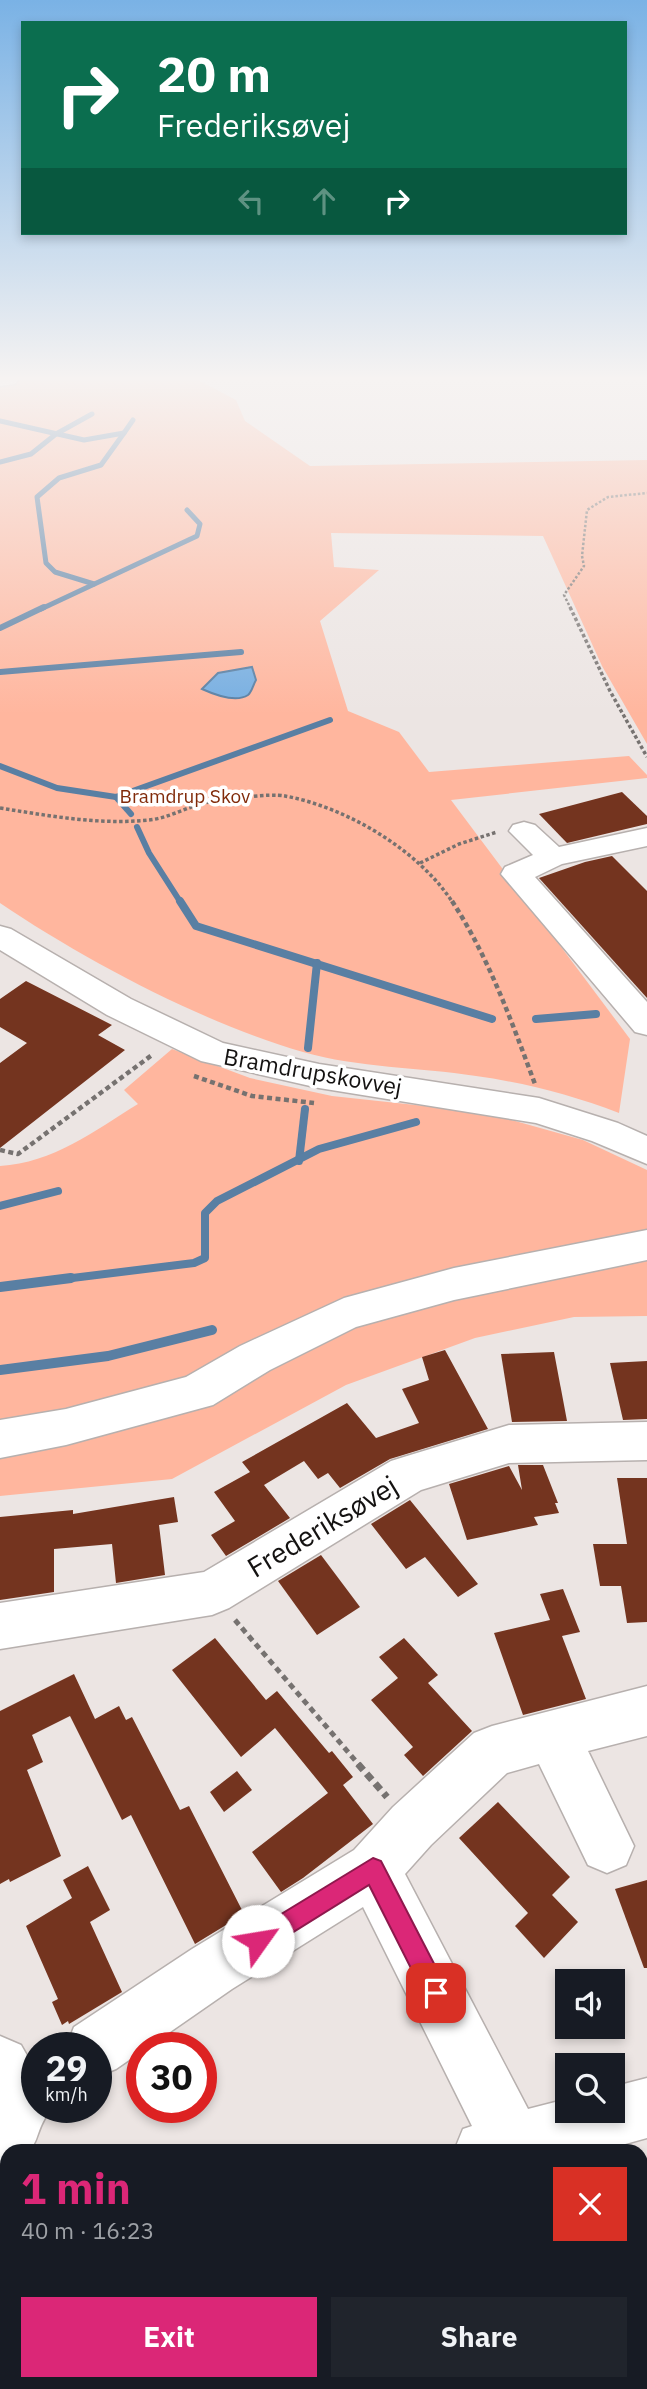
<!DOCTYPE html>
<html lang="en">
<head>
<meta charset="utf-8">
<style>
	:root { --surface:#171b24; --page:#20242c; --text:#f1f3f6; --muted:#9ea1a6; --accent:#db2777 }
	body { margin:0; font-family:"IBM Plex Sans",sans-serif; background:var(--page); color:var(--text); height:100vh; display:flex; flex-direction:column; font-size:26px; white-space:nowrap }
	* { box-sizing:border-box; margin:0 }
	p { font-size:23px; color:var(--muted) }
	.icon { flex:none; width:38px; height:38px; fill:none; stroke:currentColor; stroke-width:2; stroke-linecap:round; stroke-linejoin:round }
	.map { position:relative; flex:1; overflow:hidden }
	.drawer { position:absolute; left:0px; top:2144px; width:648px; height:247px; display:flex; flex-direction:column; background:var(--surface); border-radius:21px 21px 0 0; box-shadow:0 4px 10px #0003 }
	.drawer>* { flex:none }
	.hud { position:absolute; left:21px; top:21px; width:606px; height:214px; border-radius:0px; box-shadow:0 4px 10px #0003; background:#0b6e4f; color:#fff; overflow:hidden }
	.tools { position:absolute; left:555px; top:1969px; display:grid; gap:14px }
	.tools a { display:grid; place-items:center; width:70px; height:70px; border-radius:0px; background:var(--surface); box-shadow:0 4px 10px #0003; font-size:35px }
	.speed { position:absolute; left:21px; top:2032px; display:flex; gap:14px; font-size:35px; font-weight:700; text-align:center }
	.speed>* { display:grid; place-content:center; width:91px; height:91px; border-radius:50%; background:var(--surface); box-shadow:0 4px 10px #0003; line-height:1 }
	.speed small { font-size:18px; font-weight:400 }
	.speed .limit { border:10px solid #d22; background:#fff; color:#111 }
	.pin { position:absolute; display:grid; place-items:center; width:60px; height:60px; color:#fff; margin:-30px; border-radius:14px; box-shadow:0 4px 10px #0006 }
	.me { position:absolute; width:77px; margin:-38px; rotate:58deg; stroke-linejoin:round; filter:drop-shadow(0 0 5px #0008) }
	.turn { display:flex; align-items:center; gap:24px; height:147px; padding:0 21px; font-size:32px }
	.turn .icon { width:91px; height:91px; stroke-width:2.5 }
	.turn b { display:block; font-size:49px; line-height:60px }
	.lanes { display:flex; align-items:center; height:66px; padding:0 21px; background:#0003; justify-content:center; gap:35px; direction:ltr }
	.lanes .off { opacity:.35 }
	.round { display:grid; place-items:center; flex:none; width:74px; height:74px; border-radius:0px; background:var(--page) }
	.overview { display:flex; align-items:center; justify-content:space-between; height:119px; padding:0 21px }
	h1 { font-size:42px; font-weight:800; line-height:52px; color:var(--accent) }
	.primary-button { display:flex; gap:14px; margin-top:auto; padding:14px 21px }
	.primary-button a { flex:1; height:80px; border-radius:0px; background:var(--accent); color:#fff; font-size:28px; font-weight:800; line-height:80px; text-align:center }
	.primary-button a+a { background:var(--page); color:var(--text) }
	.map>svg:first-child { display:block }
	.green { fill:#ffb69e }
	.water { fill:#76aee1; stroke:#597fa3; stroke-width:2 }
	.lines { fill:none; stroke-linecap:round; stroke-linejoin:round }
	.stream-far3 { stroke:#597fa3; stroke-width:5 }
	.stream-far2 { stroke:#597fa3; stroke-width:6 }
	.stream-far1 { stroke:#597fa3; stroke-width:8 }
	.stream { stroke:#597fa3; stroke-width:10 }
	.building { fill:#74341f }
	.minor-casing { stroke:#b7b0ae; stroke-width:3 }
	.path-far4 { stroke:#767270; stroke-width:2.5; stroke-dasharray:2.5 2; stroke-linecap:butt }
	.path-far3 { stroke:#767270; stroke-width:3.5; stroke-dasharray:3.5 2.5; stroke-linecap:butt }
	.path-far2 { stroke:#767270; stroke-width:4.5; stroke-dasharray:5 3.5; stroke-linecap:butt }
	.path-far1 { stroke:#767270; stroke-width:5; stroke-dasharray:6 4.5; stroke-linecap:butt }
	.path { stroke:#767270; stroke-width:7; stroke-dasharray:8 5; stroke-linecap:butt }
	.minor { fill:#fff; fill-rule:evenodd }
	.route { fill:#db2777; stroke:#8e194d; stroke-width:2 }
	.labels { text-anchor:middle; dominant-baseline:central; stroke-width:7; stroke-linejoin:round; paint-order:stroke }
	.far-park-label { font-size:19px; fill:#812b0a; stroke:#fff }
	.street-label { font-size:23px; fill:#141211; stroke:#fff }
	.near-street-label { font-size:28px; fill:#141211; stroke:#fff }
</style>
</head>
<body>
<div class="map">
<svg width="647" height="2389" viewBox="0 0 647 2389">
	<rect width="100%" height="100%" fill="#ece5e3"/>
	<!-- green -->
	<g class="green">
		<path d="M0,380H198L236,400L245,421L310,466L647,460V744L602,666L543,536L331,533L334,567L379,570L320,621L348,711L399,732L429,772L629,756L647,775V778L451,800L630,1039L619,1113C572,1095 526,1083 476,1076C418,1067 359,1068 303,1052C205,1024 84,960 0,903Z"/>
		<path d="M172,1049L250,1078L332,1096L471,1111L508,1119L583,1140L647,1170V1237L453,1274L165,1391L0,1423V1166C53,1163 94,1131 138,1104L124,1090Z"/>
		<path d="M647,1255V1316L574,1317L475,1338L346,1385L172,1479L0,1496V1446L439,1293Z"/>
		<path d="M647,2197V2290L641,2292V2199Z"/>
		<path d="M206,2384H390L375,2389H199Z"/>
	</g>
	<!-- water -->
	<path class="water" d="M252,667L256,680C253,685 252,692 248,695C236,703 213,694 202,689L218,673Z"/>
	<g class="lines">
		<!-- stream-far3 -->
		<g class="stream-far3">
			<path d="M0,421L84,440L124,433L133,420"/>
			<path d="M0,462L31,454L56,434L92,414"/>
			<path d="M94,584L55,572L46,563L37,497L59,478L101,465L124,433"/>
			<path d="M41,609L197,536L200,524L187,510"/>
		</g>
		<!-- stream-far2 -->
		<g class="stream-far2">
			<path d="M0,628L44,607"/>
			<path d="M0,672L241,652"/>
			<path d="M0,766L57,788L116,797L330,720"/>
			<path d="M116,797L131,814"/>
			<path d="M137,827L149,853L181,903"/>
		</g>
		<!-- stream-far1 -->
		<g class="stream-far1">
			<path d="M180,901L196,926L492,1019"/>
			<path d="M536,1019L596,1014"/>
			<path d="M308,1048L317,963"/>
			<path d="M299,1161L305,1109"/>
			<path d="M0,1206L58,1191"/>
			<path d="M56,1280L194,1263L205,1258V1213L217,1201L319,1149L416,1122"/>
		</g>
		<!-- stream -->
		<g class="stream">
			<path d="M0,1287L71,1278"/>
			<path d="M0,1370L108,1356L212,1330"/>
		</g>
	</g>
	<!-- building -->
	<g class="building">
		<path d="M622,792L647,816V824L567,843L539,814Z"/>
		<path d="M612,856L647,891V998L539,878L585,862Z"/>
		<path d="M26,981L112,1025L98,1035L125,1050L0,1148V1063L27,1043L0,1027V999Z"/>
		<path d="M445,1350L488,1429L390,1459L340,1488L328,1473L318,1479L304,1461L264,1485L290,1518L226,1556L211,1535L235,1521L214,1492L250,1472L242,1462L347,1403L376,1438L419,1423L402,1389L429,1380L422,1357Z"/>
		<path d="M554,1352L567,1421L512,1422L501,1354Z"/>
		<path d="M647,1361V1419L623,1420L610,1363Z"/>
		<path d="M518,1465H543L558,1503H555L559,1513L534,1517L538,1525L467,1540L449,1484L509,1466L522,1490Z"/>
		<path d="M617,1478H647V1622L627,1623L621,1586H600L593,1544H627Z"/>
		<path d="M174,1497L178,1522L159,1525L165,1575L116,1583L112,1544L54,1549V1592L0,1600V1517L73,1510V1514Z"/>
		<path d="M410,1500L478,1584L458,1597L425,1557L406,1569L371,1524Z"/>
		<path d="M321,1555L360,1607L317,1635L278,1581Z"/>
		<path d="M563,1589L580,1632L562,1636L586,1699L523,1715L494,1633L550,1620L540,1594Z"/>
		<path d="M215,1638L266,1700L277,1691L329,1753L332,1751L353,1777L343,1785L373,1824L303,1878L281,1892L252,1852L328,1793L275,1728L241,1757L172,1670Z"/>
		<path d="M404,1638L438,1675L428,1683L472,1731L423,1776L404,1755L413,1747L371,1700L398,1678L379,1657Z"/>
		<path d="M74,1674L95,1719L119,1706L126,1720L132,1717L180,1810L189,1806L244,1914L195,1944L131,1815L122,1820L70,1716L32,1735L43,1762L27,1770L61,1856L10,1882L9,1879L0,1884V1711Z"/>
		<path d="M237,1771L252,1790L224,1812L210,1792Z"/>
		<path d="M498,1802L570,1877L552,1895L578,1922L544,1958L515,1926L528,1913L459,1838Z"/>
		<path d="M88,1866L110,1910L90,1922L122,1992L69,2024L68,2021L62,2025L52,2002L58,1999L26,1926L72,1898L63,1880Z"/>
		<path d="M647,1880V1968H644L615,1889Z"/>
	</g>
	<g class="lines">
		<!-- minor casing -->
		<g class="minor-casing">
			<g id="minor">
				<path d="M0,380H18L15,384L0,386Z"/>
				<path d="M524,822L535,825L559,847L647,828V846L562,864L535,877L647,1002V1035L635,1032L501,874L505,867L533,855L509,831L513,825Z"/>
				<path d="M0,926L11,929L131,999L223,1043L319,1064L539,1098L618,1123L647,1136V1164L592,1141L536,1123L319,1088L201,1061L107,1015L0,950Z"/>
				<path d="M647,1230V1260L454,1300L356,1327L270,1370L213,1405L66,1445L0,1458V1420L66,1409L186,1377L240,1346L344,1298L454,1268Z"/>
				<path d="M647,1422V1460L509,1463L421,1490L229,1608L212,1615L0,1649V1603L204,1572L391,1461L407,1456L509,1425Z"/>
				<path d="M647,1686V1736L588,1751L634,1846L626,1865L607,1873L588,1865L539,1764L507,1773L431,1845L405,1874L528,2109L567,2099V2110H612V2087L647,2078V2138L600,2151H454L463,2129L472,2126L363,1907L232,1989L147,2048H142V2051L116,2069L96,2077V2048H66L74,2027L192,1949L354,1850L393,1807L474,1733L492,1726Z"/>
				<path d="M0,2036L21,2045L29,2059L37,2056V2107H58C54,2110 47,2114 45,2118C31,2143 42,2151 7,2151V2161L0,2163Z"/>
				<path d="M54,2384H124L122,2389H51Z"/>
			</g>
		</g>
		<!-- path-far4 -->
		<path class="path-far4" d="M571,609L564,595L584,566L582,556L587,510L608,497L647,493"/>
		<!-- path-far3 -->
		<g class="path-far3">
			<path d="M570,607L610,691L647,757"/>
			<path d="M0,808C50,816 98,825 149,820C170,818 190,805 210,802C226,799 270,793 285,796C346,807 419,850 453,903"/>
			<path d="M420,863L459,844L497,832"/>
		</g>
		<!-- path-far2 -->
		<g class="path-far2">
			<path d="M452,901C489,958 511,1020 535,1084"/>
			<path d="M194,1076L252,1096L314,1103"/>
			<path d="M0,1150L18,1154L152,1055"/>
		</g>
		<!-- path-far1 -->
		<path class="path-far1" d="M235,1620L360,1766"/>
		<!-- path -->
		<g class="path">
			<path d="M358,1764L387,1797"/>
			<path d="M640,2175L647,2173"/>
			<path d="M161,2389L168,2384"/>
		</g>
		<!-- minor -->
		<use href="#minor" class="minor"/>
	</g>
	<!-- sky -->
	<linearGradient id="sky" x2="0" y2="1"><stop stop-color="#7ab2e5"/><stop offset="0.53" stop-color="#f6f3f2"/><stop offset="1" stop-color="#f6f3f2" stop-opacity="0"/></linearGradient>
	<rect width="647" height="714" fill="url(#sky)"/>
	<!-- route -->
	<path class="route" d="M373,1858L381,1861L445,1985L448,1993L445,2002L436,2005L428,2002L369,1885L266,1949L258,1952L250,1949L246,1941L250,1933Z"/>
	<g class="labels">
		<!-- far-park labels -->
		<g class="far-park-label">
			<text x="185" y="796">Bramdrup Skov</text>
		</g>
		<!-- street labels -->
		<g class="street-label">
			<text transform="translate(313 1071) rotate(10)">Bramdrupskovvej</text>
		</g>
		<!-- near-street labels -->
		<g class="near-street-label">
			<text transform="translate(322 1526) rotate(-31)">Frederiksøvej</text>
		</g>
	</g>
</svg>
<div class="tools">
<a><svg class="icon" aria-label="sound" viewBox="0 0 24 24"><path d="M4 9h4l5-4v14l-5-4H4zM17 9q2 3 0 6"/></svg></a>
<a><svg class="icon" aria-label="search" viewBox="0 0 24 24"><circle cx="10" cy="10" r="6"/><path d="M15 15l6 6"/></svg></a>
</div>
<div class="speed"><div>29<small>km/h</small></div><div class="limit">30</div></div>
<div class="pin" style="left:436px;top:1993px;background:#d93025"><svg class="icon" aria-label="arrive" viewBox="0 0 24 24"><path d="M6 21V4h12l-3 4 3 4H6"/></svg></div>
<svg class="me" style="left:258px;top:1941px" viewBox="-20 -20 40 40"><circle r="19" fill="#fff"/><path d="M0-13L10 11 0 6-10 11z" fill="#db2777"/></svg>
<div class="hud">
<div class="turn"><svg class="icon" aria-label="right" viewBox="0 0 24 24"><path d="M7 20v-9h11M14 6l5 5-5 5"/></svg><div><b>20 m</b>Frederiksøvej</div></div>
<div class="lanes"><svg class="icon off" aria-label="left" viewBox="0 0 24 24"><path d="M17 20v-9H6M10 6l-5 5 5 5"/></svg><svg class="icon off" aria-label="ahead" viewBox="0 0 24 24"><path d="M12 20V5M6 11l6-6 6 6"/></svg><svg class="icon" aria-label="right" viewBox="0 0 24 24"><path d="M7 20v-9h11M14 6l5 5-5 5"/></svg></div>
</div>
<section class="drawer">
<div class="overview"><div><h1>1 min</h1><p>40 m · 16:23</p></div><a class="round" style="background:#d93025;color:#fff"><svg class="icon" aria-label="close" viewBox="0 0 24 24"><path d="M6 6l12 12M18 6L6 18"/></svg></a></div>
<div class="primary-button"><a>Exit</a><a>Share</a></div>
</section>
</div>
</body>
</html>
